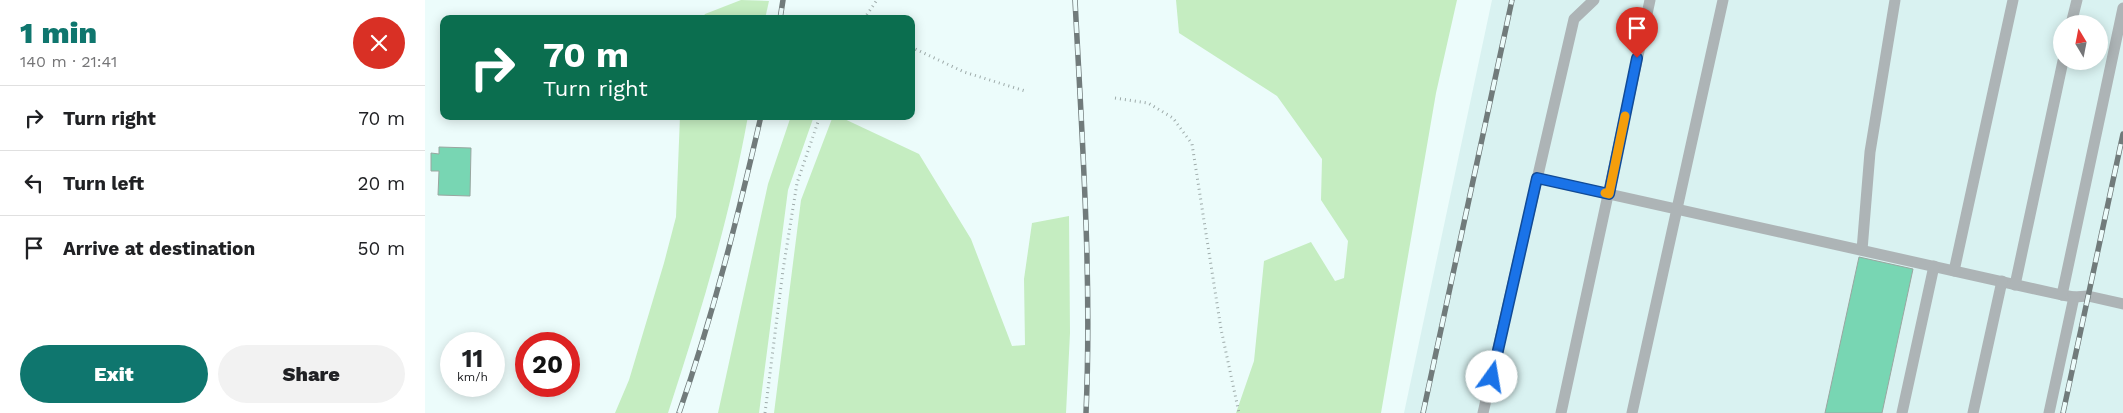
<!DOCTYPE html>
<html lang="en">
<head>
<meta charset="utf-8">
<style>
	:root { --surface:#fff; --page:#f2f2f2; --text:#202124; --muted:#757577; --line:#e0e0e0; --accent:#0f766e }
	body { margin:0; font-family:"Work Sans",sans-serif; background:var(--page); color:var(--text); height:100vh; display:flex; flex-direction:column; font-size:19px; white-space:nowrap }
	* { box-sizing:border-box; margin:0 }
	p { font-size:16px; color:var(--muted) }
	.icon { flex:none; width:28px; height:28px; fill:none; stroke:currentColor; stroke-width:2; stroke-linecap:round; stroke-linejoin:round }
	.map { position:relative; flex:1; overflow:hidden }
	.side { display:flex; flex-direction:column; background:var(--surface); width:425px }
	.side>* { flex:none }
	.hud { position:absolute; left:15px; top:15px; width:475px; height:105px; border-radius:10px; box-shadow:0 2px 12px #0003; background:#0b6e4f; color:#fff; overflow:hidden }
	.needle { width:32px; rotate:350deg }
	.fabs { position:absolute; left:1628px; top:15px; display:grid; gap:10px }
	.fabs a { display:grid; place-items:center; width:55px; height:55px; border-radius:50%; background:var(--surface); box-shadow:0 2px 12px #0003; font-size:25px }
	.speed { position:absolute; left:15px; top:332px; display:flex; gap:10px; font-size:25px; font-weight:700; text-align:center }
	.speed>* { display:grid; place-content:center; width:65px; height:65px; border-radius:50%; background:var(--surface); box-shadow:0 2px 12px #0003; line-height:1 }
	.speed small { font-size:12px; font-weight:400 }
	.speed .limit { border:8px solid #d22; background:#fff; color:#111 }
	.pin { position:absolute; display:grid; place-items:center; width:42px; height:42px; color:#fff; margin:-51px -21px; border-radius:50% 50% 50% 0; rotate:-45deg; box-shadow:0 0 5px #0007 }
	.pin .icon { rotate:45deg }
	.me { position:absolute; width:55px; margin:-28px; rotate:13deg; stroke-linejoin:round; filter:drop-shadow(0 0 4px #0008) }
	.turn { display:flex; align-items:center; gap:18px; height:105px; padding:0 20px; font-size:22px }
	.turn .icon { width:65px; height:65px; stroke-width:2.5 }
	.turn b { display:block; font-size:35px; line-height:42px }
	.round { display:grid; place-items:center; flex:none; width:52px; height:52px; border-radius:26px; background:var(--page) }
	.headline { display:flex; align-items:center; justify-content:space-between; height:85px; padding:0 20px }
	h1 { font-size:30px; font-weight:800; line-height:38px; color:var(--accent) }
	.action { display:flex; gap:10px; margin-top:auto; padding:10px 20px }
	.action a { flex:1; height:58px; border-radius:30px; background:var(--accent); color:#fff; font-size:20px; font-weight:800; line-height:58px; text-align:center }
	.action a+a { background:var(--page); color:var(--text) }
	ul { padding:0; list-style:none }
	li { display:flex; align-items:center; gap:15px; height:65px; padding:0 20px; border-top:1px solid var(--line) }
	li div { flex:1 }
	li b { display:block; font-size:19px }
	li em { font-style:normal }
	main { display:flex; flex:1; min-height:0 }
	.map>svg:first-child { display:block }
	.built { fill:#d9f2f1; fill-rule:evenodd }
	.green { fill:#c5edc1 }
	.building { fill:#78d6b3; stroke:#99a6a0 }
	.lines { fill:none; stroke-linecap:round; stroke-linejoin:round }
	.path { stroke:#9eabaa; stroke-width:3; stroke-dasharray:1 4; stroke-linecap:butt }
	.lane { stroke:#adb4b6; stroke-width:11 }
	.rail-casing { stroke:#717b7b; stroke-width:5.5 }
	.rail { stroke:#ecfcfb; stroke-width:4; stroke-dasharray:11; stroke-linecap:butt }
	.route-casing { stroke:#114b97; stroke-width:12 }
	.route { stroke:#1a73e8; stroke-width:9 }
	.slow { stroke:#f59e0b; stroke-width:9 }
</style>
</head>
<body>
<main>
<section class="side">
<div class="headline"><div><h1>1 min</h1><p>140 m · 21:41</p></div><a class="round" style="background:#d93025;color:#fff"><svg class="icon" aria-label="close" viewBox="0 0 24 24"><path d="M6 6l12 12M18 6L6 18"/></svg></a></div>
<ul>
<li><svg class="icon" aria-label="right" viewBox="0 0 24 24"><path d="M7 20v-9h11M14 6l5 5-5 5"/></svg><div><b>Turn right</b></div><em>70 m</em></li>
<li><svg class="icon" aria-label="left" viewBox="0 0 24 24"><path d="M17 20v-9H6M10 6l-5 5 5 5"/></svg><div><b>Turn left</b></div><em>20 m</em></li>
<li><svg class="icon" aria-label="arrive" viewBox="0 0 24 24"><path d="M6 21V4h12l-3 4 3 4H6"/></svg><div><b>Arrive at destination</b></div><em>50 m</em></li>
</ul>
<div class="action"><a>Exit</a><a>Share</a></div>
</section>
<div class="map">
<svg width="1698" height="413" viewBox="0 0 1698 413">
	<rect width="100%" height="100%" fill="#ecfcfb"/>
	<!-- built -->
	<path class="built" d="M1067,0H1698V413H979ZM1636,24H1674V61H1636Z"/>
	<!-- green -->
	<g class="green">
		<path d="M316,0L344,1L340,19H277L280,14Z"/>
		<path d="M751,0H1032L1011,93L956,413H811L829,361L839,261L886,242L910,281L919,278L923,241L896,200L897,159L852,96L754,33Z"/>
		<path d="M255,116H323C305,217 275,315 243,413H190L204,380L239,263L251,217Z"/>
		<path d="M366,116H389L363,190L334,413H293L343,184Z"/>
		<path d="M408,116H413L494,154L546,239L587,346L600,345L599,279L607,223L644,216L645,333L641,413H349L376,200Z"/>
	</g>
	<!-- building -->
	<g class="building">
		<path d="M14,147L46,148L45,196L13,195L14,171H6V153L14,154Z"/>
		<path d="M1434,257L1488,269L1457,413H1400Z"/>
	</g>
	<g class="lines">
		<!-- path -->
		<g class="path">
			<path d="M439,19L452,0"/>
			<path d="M486,47L539,72L600,91"/>
			<path d="M690,98L723,103L748,118L767,144L796,329L814,413"/>
			<path d="M340,413L358,270L372,183L395,116"/>
		</g>
		<!-- lane -->
		<g class="lane">
			<path d="M1646,24L1652,0"/>
			<path d="M1112,178L1637,295L1649,297L1663,296L1698,304"/>
			<path d="M1437,250L1445,152L1470,0"/>
			<path d="M1529,271L1588,0"/>
			<path d="M1590,285L1638,61"/>
			<path d="M1637,295L1698,8"/>
			<path d="M1058,413L1149,19L1169,0"/>
			<path d="M1136,413L1225,0"/>
			<path d="M1207,413L1298,0"/>
			<path d="M1477,413L1509,266"/>
			<path d="M1548,413L1577,281"/>
			<path d="M1624,413L1649,297"/>
		</g>
		<!-- rail casing -->
		<g class="rail-casing">
			<g id="rail">
				<path d="M650,0C657,138 667,275 661,413"/>
				<path d="M355,19L358,0"/>
				<path d="M254,413C288,316 313,216 336,116"/>
				<path d="M998,413L1087,0"/>
				<path d="M1638,413L1698,134"/>
			</g>
		</g>
		<!-- rail -->
		<use href="#rail" class="rail"/>
	</g>
	<g class="lines">
		<!-- route casing -->
		<g class="route-casing">
			<path id="route" d="M1067,377L1112,178L1184,194L1212,58"/>
		</g>
		<!-- route -->
		<use href="#route" class="route"/>
		<!-- slow -->
		<path class="slow" d="M1180,193L1184,194L1200,116"/>
	</g>
</svg>
<div class="fabs">
<a><svg class="needle" viewBox="-14 -14 28 28"><path d="M0-13l5 13h-10z" fill="#e53935"/><path d="M0 13l5-13h-10z" fill="#757577"/></svg></a>
</div>
<div class="speed"><div>11<small>km/h</small></div><div class="limit">20</div></div>
<div class="pin" style="left:1212px;top:58px;background:#d93025"><svg class="icon" aria-label="arrive" viewBox="0 0 24 24"><path d="M6 21V4h12l-3 4 3 4H6"/></svg></div>
<svg class="me" style="left:1067px;top:377px" viewBox="-20 -20 40 40"><circle r="19" fill="#fff"/><path d="M0-13L10 11 0 6-10 11z" fill="#1a73e8"/></svg>
<div class="hud">
<div class="turn"><svg class="icon" aria-label="right" viewBox="0 0 24 24"><path d="M7 20v-9h11M14 6l5 5-5 5"/></svg><div><b>70 m</b>Turn right</div></div>
</div>
</div>
</main>
</body>
</html>
